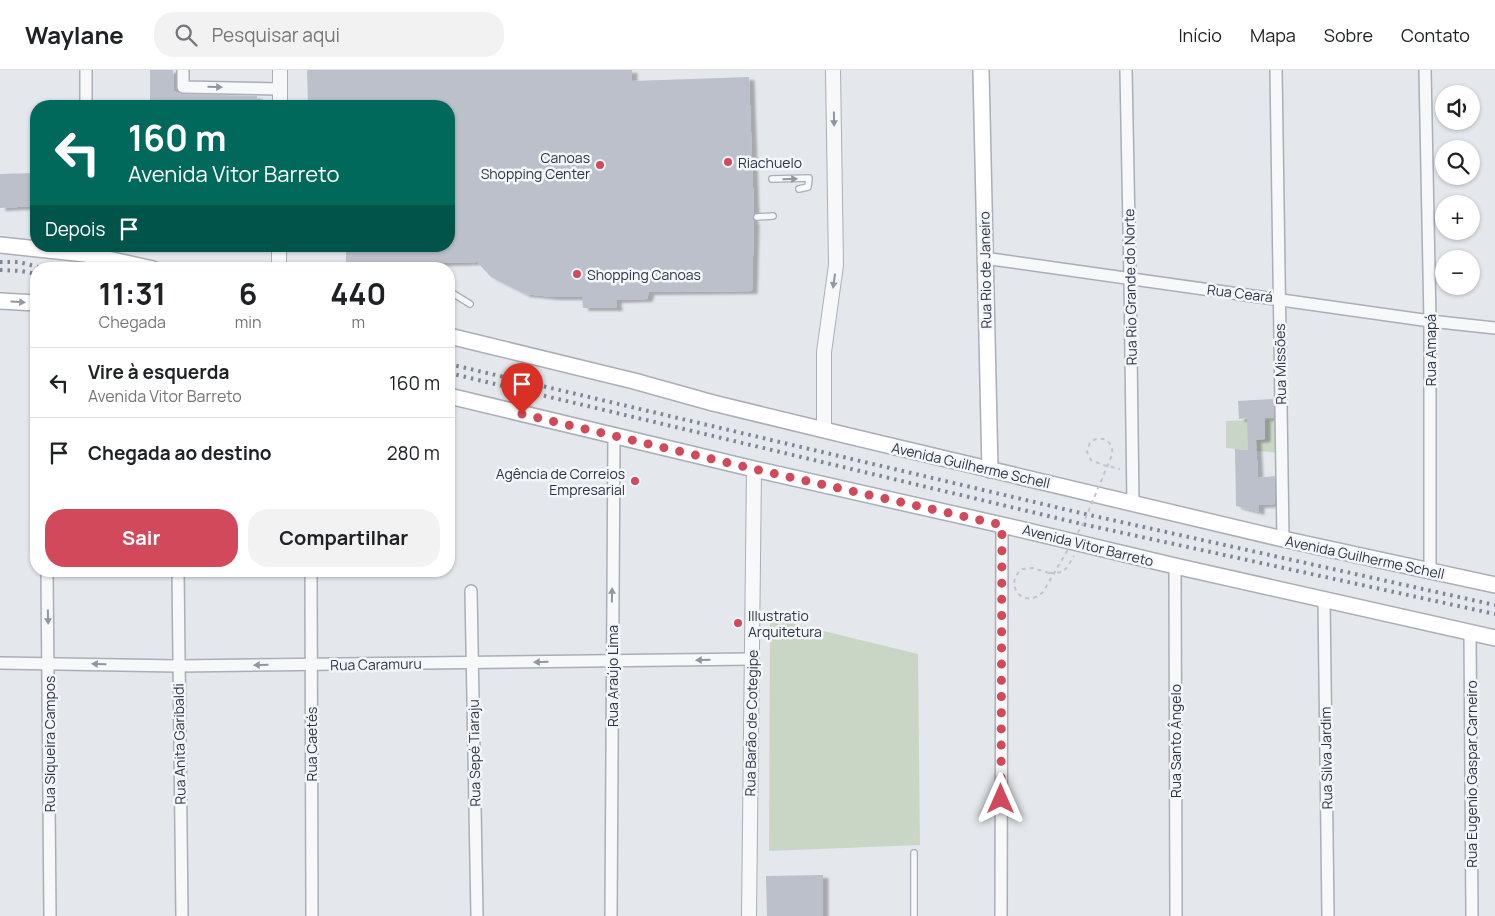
<!DOCTYPE html>
<html lang="pt">
<head>
<meta charset="utf-8">
<style>
	:root { --surface:#fff; --page:#f2f2f2; --text:#202124; --muted:#757577; --line:#e0e0e0; --accent:#d1495b }
	body { margin:0; font-family:Manrope,sans-serif; background:var(--page); color:var(--text); height:100vh; display:flex; flex-direction:column; font-size:19px; white-space:nowrap }
	* { box-sizing:border-box; margin:0 }
	p { font-size:16px; color:var(--muted) }
	.icon { flex:none; width:28px; height:28px; fill:none; stroke:currentColor; stroke-width:2; stroke-linecap:round; stroke-linejoin:round }
	.map { position:relative; flex:1; overflow:hidden }
	.sheet { position:absolute; left:30px; top:192px; width:425px; height:315px; display:flex; flex-direction:column; background:var(--surface); border-radius:20px; box-shadow:0 1px 4px #0004 }
	.sheet>* { flex:none }
	.top-card { position:absolute; left:30px; top:30px; width:425px; height:152px; border-radius:20px; box-shadow:0 1px 4px #0004; background:#00695c; color:#fff; overflow:hidden }
	.tools { position:absolute; left:1435px; top:15px; display:grid; gap:10px }
	.tools a { display:grid; place-items:center; width:45px; height:45px; border-radius:50%; background:var(--surface); box-shadow:0 1px 4px #0004; font-size:25px }
	.pin { position:absolute; display:grid; place-items:center; width:42px; height:42px; color:#fff; margin:-51px -21px; border-radius:50% 50% 50% 0; rotate:-45deg; box-shadow:0 0 5px #0007 }
	.pin .icon { rotate:45deg }
	.me { position:absolute; width:55px; margin:-28px; rotate:0deg; stroke-linejoin:round; filter:drop-shadow(0 0 4px #0008) }
	.turn { display:flex; align-items:center; gap:18px; height:105px; padding:0 15px; font-size:22px }
	.turn .icon { width:65px; height:65px; stroke-width:2.5 }
	.turn b { display:block; font-size:35px; line-height:42px }
	.then { display:flex; align-items:center; height:48px; padding:0 15px; background:#0003; gap:10px; font-size:19px }
	.eta { display:flex; justify-content:space-evenly; align-items:center; height:85px; text-align:center }
	.eta b { font-size:30px; font-weight:700; line-height:35px }
	.action { display:flex; gap:10px; margin-top:auto; padding:10px 15px }
	.action a { flex:1; height:58px; border-radius:20px; background:var(--accent); color:#fff; font-size:20px; font-weight:700; line-height:58px; text-align:center }
	.action a+a { background:var(--page); color:var(--text) }
	ul { padding:0; list-style:none }
	li { display:flex; align-items:center; gap:15px; height:70px; padding:0 15px; border-top:1px solid var(--line) }
	li div { flex:1 }
	li b { display:block; font-size:19px }
	li em { font-style:normal }
	header { display:flex; align-items:center; gap:30px; box-sizing:border-box; height:70px; padding:0 25px; background:var(--surface); border-bottom:1px solid var(--line) }
	header strong { font-size:24px }
	nav { display:flex; gap:28px; margin-inline-start:auto; font-size:18px }
	.search { width:350px; height:45px; background:var(--page); display:flex; align-items:center; gap:12px; box-sizing:border-box; padding:0 18px; border-radius:20px; color:var(--muted); font-size:19px }
	.map>svg:first-child { display:block }
	.green { fill:#c9d6c5 }
	.building { fill:#bbc0ca; filter:url(#shadow) }
	.lines { fill:none; stroke-linecap:round; stroke-linejoin:round }
	.service-casing { stroke:#a9aeb7; stroke-width:8 }
	.minor-casing { stroke:#a9aeb7; stroke-width:14 }
	.tertiary-casing { stroke:#a9aeb7; stroke-width:16 }
	.secondary-casing { stroke:#a9aeb7; stroke-width:18 }
	.path { stroke:#c2c5cb; stroke-width:2; stroke-dasharray:4 4; stroke-linecap:butt }
	.service { stroke:#f7f8fa; stroke-width:5.5 }
	.minor { stroke:#f7f8fa; stroke-width:11 }
	.tertiary { stroke:#f7f8fa; stroke-width:14 }
	.secondary { stroke:#fff; stroke-width:15 }
	.rail { stroke:#7d8696; stroke-width:4; stroke-dasharray:2.5 5; stroke-linecap:butt }
	.path-bridge { stroke:#c2c5cb; stroke-width:2; stroke-dasharray:4 4; stroke-linecap:butt }
	.oneway { fill:#9196a0 }
	.oneway2 { fill:#959aa2 }
	.route { stroke:#d1495b; stroke-width:9; stroke-dasharray:0 16.2 }
	.poi-dot { fill:#d1495b; stroke:#f4f6f9; stroke-width:2 }
	.labels { text-anchor:middle; dominant-baseline:central; stroke-width:5; stroke-linejoin:round; paint-order:stroke }
	.poi-label { font-size:14px; fill:#2b3445; stroke:#f4f6f9; text-anchor:start }
	.street-label { font-size:14px; fill:#2b3445; stroke:#f4f6f9 }
</style>
</head>
<body>
<header>
<strong>Waylane</strong>
<div class="search"><svg class="icon" aria-label="search" viewBox="0 0 24 24"><circle cx="10" cy="10" r="6"/><path d="M15 15l6 6"/></svg>Pesquisar aqui</div>
<nav><a>Início</a><a>Mapa</a><a>Sobre</a><a>Contato</a></nav>
</header>
<div class="map">
<svg width="1495" height="846" viewBox="0 0 1495 846">
	<defs>
		<filter id="shadow"><feDropShadow dx="5.5" dy="3" stdDeviation="1" flood-color="#0004"/></filter>
	</defs>
	<rect width="100%" height="100%" fill="#e4e7ec"/>
	<!-- green -->
	<g class="green">
		<path d="M1279,349L1280,383L1226,378V351Z"/>
		<path d="M770,548L918,584L920,775L769,781Z"/>
	</g>
	<!-- building -->
	<g class="building">
		<path d="M150,0H173L174,21L180,24L257,26V36H150Z"/>
		<path d="M307,0H632V11L749,7L754,144L752,147L754,153L752,221L649,222L647,229L616,230L617,238H583L582,227H553L525,224L491,207L477,192L346,196V176H449V36H308Z"/>
		<path d="M36,103V136L0,138V104Z"/>
		<path d="M1273,329L1274,347L1265,348V369L1256,370L1258,408L1275,406V434L1259,435V442L1236,436L1235,379L1248,380L1247,348L1239,349L1238,331Z"/>
		<path d="M823,805V846H767L766,806Z"/>
	</g>
	<g class="lines">
		<!-- service casing -->
		<g class="service-casing">
			<g id="service">
				<path d="M772,109L809,108L808,117L799,119"/>
				<path d="M757,147L773,146"/>
				<path d="M449,221L470,234"/>
				<path d="M914,783V846"/>
			</g>
		</g>
		<!-- minor casing -->
		<g class="minor-casing">
			<g id="minor">
				<path d="M183,0V17L280,19"/>
				<path d="M1126,0L1130,209L1133,433"/>
				<path d="M1276,0L1283,469"/>
				<path d="M1425,0L1430,251V501"/>
				<path d="M86,36V0"/>
				<path d="M984,188L1430,251L1495,258"/>
				<path d="M1175,496L1176,846"/>
				<path d="M47,501L50,846"/>
				<path d="M178,501L182,846"/>
				<path d="M311,501L312,846"/>
				<path d="M471,521L477,846"/>
				<path d="M1324,529L1328,846"/>
				<path d="M1470,562L1472,846"/>
				<path d="M0,593L178,596L752,589"/>
				<path d="M611,846L614,366"/>
				<path d="M1001,846L1002,455"/>
			</g>
		</g>
		<!-- tertiary casing -->
		<g class="tertiary-casing">
			<g id="tertiary">
				<path d="M280,36V0"/>
				<path d="M279,199V176"/>
				<path d="M824,360V282L836,195L833,0"/>
				<path d="M749,846L754,399"/>
			</g>
		</g>
		<!-- secondary casing -->
		<g class="secondary-casing">
			<g id="secondary">
				<path d="M981,0L990,400"/>
				<path d="M0,175L85,184L153,199"/>
				<path d="M0,231L36,233"/>
				<path d="M449,266L634,311L713,333L849,366L1283,469L1495,515"/>
				<path d="M449,326L754,399L1002,455L1175,496L1495,568"/>
			</g>
		</g>
		<!-- path -->
		<g class="path">
			<path d="M1103,395L1120,399"/>
			<path d="M1049,503C1065,504 1066,499 1074,486"/>
		</g>
		<!-- service -->
		<use href="#service" class="service"/>
		<!-- minor -->
		<use href="#minor" class="minor"/>
		<!-- tertiary -->
		<use href="#tertiary" class="tertiary"/>
		<!-- secondary -->
		<use href="#secondary" class="secondary"/>
		<!-- rail -->
		<g class="rail">
			<path d="M0,192H19L46,199"/>
			<path d="M0,200L21,201L36,204"/>
			<path d="M449,294L1085,444L1495,535"/>
			<path d="M449,303L1082,454L1495,544"/>
		</g>
		<!-- path-bridge -->
		<path class="path-bridge" d="M1049,503L1033,498L1022,499C1002,516 1025,540 1043,522L1083,454L1112,385C1114,371 1102,364 1090,372L1087,382L1091,390L1103,395"/>
	</g>
	<!-- one-way arrows -->
	<defs><path id="oneway-solid" d="M-6-.8H1V-3.2L6.5 0L1 3.2V.8H-6Z" transform="scale(1.25)"/></defs>
	<g class="oneway">
		<use href="#oneway-solid" transform="translate(215 17) rotate(1)"/>
		<use href="#oneway-solid" transform="translate(834 49) rotate(89)"/>
		<use href="#oneway-solid" transform="translate(790 109) rotate(-2)"/>
		<use href="#oneway-solid" transform="translate(834 211) rotate(98)"/>
		<use href="#oneway-solid" transform="translate(612 525) rotate(-89)"/>
		<use href="#oneway-solid" transform="translate(48 547) rotate(89)"/>
		<use href="#oneway-solid" transform="translate(703 590) rotate(179)"/>
		<use href="#oneway-solid" transform="translate(541 592) rotate(179)"/>
		<use href="#oneway-solid" transform="translate(99 594) rotate(-178)"/>
		<use href="#oneway-solid" transform="translate(261 595) rotate(179)"/>
	</g>
	<use class="oneway2" href="#oneway-solid" transform="translate(18 232) rotate(3)"/>
	<g class="lines">
		<!-- route -->
		<path class="route" d="M522,344L754,399L1002,455L1001,729"/>
	</g>
	<!-- markers -->
	<g class="poi-dot">
		<circle cx="728" cy="92" r="5"/>
		<circle cx="600" cy="95" r="5"/>
		<circle cx="577" cy="204" r="5"/>
		<circle cx="635" cy="411" r="5"/>
		<circle cx="738" cy="553" r="5"/>
	</g>
	<g class="labels">
		<!-- poi labels -->
		<g class="poi-label">
			<text x="590" y="87" text-anchor="end">Canoas<tspan x="590" dy="16">Shopping Center</tspan></text>
			<text x="738" y="92">Riachuelo</text>
			<text x="587" y="204">Shopping Canoas</text>
			<text x="625" y="403" text-anchor="end">Agência de Correios<tspan x="625" dy="16">Empresarial</tspan></text>
			<text x="748" y="545">Illustratio<tspan x="748" dy="16">Arquitetura</tspan></text>
		</g>
		<!-- street labels -->
		<g class="street-label">
			<text transform="translate(985 200) rotate(-91)">Rua Rio de Janeiro</text>
			<text transform="translate(1130 217) rotate(-91)">Rua Rio Grande do Norte</text>
			<text transform="translate(1240 223) rotate(7)">Rua Ceará</text>
			<text transform="translate(1430 280) rotate(-90)">Rua Amapá</text>
			<text transform="translate(1280 294) rotate(-91)">Rua Missões</text>
			<text transform="translate(971 395) rotate(13)">Avenida Guilherme Schell</text>
			<text transform="translate(1088 475) rotate(14)">Avenida Vitor Barreto</text>
			<text transform="translate(1365 487) rotate(12)">Avenida Guilherme Schell</text>
			<text transform="translate(376 594) rotate(-1)">Rua Caramuru</text>
			<text transform="translate(612 606) rotate(-90)">Rua Araújo Lima</text>
			<text transform="translate(751 653) rotate(-89)">Rua Barão de Cotegipe</text>
			<text transform="translate(1175 671) rotate(-90)">Rua Santo Ângelo</text>
			<text transform="translate(49 674) rotate(-90)">Rua Siqueira Campos</text>
			<text transform="translate(179 674) rotate(-91)">Rua Anita Garibaldi</text>
			<text transform="translate(311 674) rotate(-90)">Rua Caetés</text>
			<text transform="translate(474 683) rotate(-91)">Rua Sepé Tiaraju</text>
			<text transform="translate(1326 688) rotate(-91)">Rua Silva Jardim</text>
			<text transform="translate(1471 704) rotate(-90)">Rua Eugenio Gaspar Carneiro</text>
		</g>
	</g>
</svg>
<div class="tools">
<a><svg class="icon" aria-label="sound" viewBox="0 0 24 24"><path d="M4 9h4l5-4v14l-5-4H4zM17 9q2 3 0 6"/></svg></a>
<a><svg class="icon" aria-label="search" viewBox="0 0 24 24"><circle cx="10" cy="10" r="6"/><path d="M15 15l6 6"/></svg></a>
<a>+</a>
<a>−</a>
</div>
<div class="pin" style="left:522px;top:344px;background:#d93025"><svg class="icon" aria-label="arrive" viewBox="0 0 24 24"><path d="M6 21V4h12l-3 4 3 4H6"/></svg></div>
<svg class="me" style="left:1001px;top:729px" viewBox="-20 -20 40 40"><path d="M0-17L14 15 0 8-14 15z" fill="#d1495b" stroke="#fff" stroke-width="4"/></svg>
<div class="top-card">
<div class="turn"><svg class="icon" aria-label="left" viewBox="0 0 24 24"><path d="M17 20v-9H6M10 6l-5 5 5 5"/></svg><div><b>160 m</b>Avenida Vitor Barreto</div></div>
<div class="then">Depois<svg class="icon" aria-label="arrive" viewBox="0 0 24 24"><path d="M6 21V4h12l-3 4 3 4H6"/></svg></div>
</div>
<section class="sheet">
<div class="eta">
<div><b>11:31</b><p>Chegada</p></div>
<div><b>6</b><p>min</p></div>
<div><b>440</b><p>m</p></div>
</div>
<ul>
<li><svg class="icon" aria-label="left" viewBox="0 0 24 24"><path d="M17 20v-9H6M10 6l-5 5 5 5"/></svg><div><b>Vire à esquerda</b><p>Avenida Vitor Barreto</p></div><em>160 m</em></li>
<li><svg class="icon" aria-label="arrive" viewBox="0 0 24 24"><path d="M6 21V4h12l-3 4 3 4H6"/></svg><div><b>Chegada ao destino</b></div><em>280 m</em></li>
</ul>
<div class="action"><a>Sair</a><a>Compartilhar</a></div>
</section>
</div>
</body>
</html>
